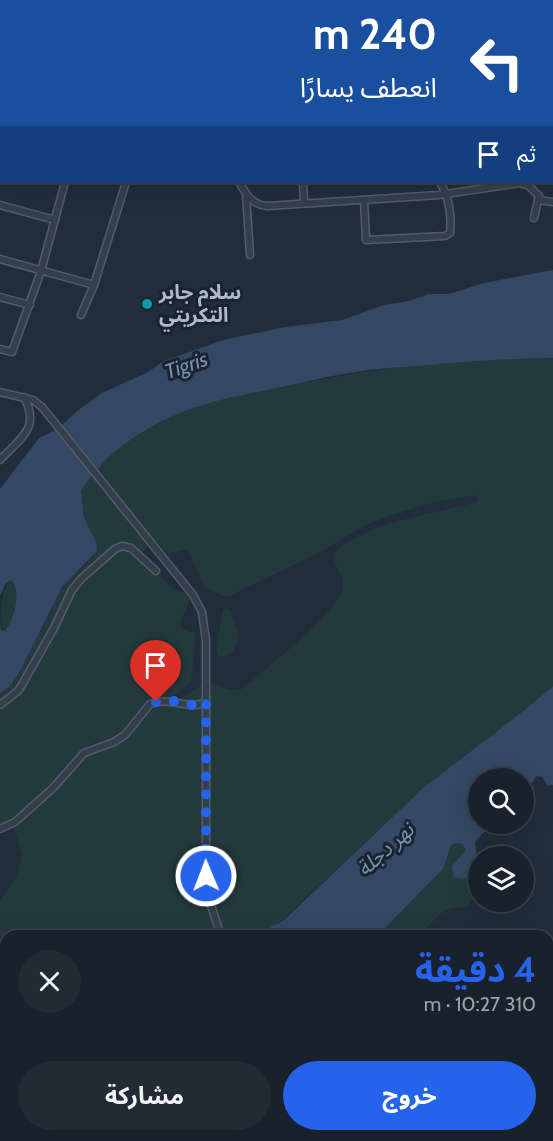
<!DOCTYPE html>
<html lang="ar">
<head>
<meta charset="utf-8">
<style>
	:root { --surface:#19222c; --page:#222a34; --text:#f1f3f6; --muted:#9fa4a9; --line:#373f48; --accent:#2563eb }
	body { margin:0; font-family:Cabin,"Noto Sans Arabic",sans-serif; background:var(--page); color:var(--text); direction:rtl; height:100vh; display:flex; flex-direction:column; font-size:22px; white-space:nowrap }
	* { box-sizing:border-box; margin:0 }
	p { font-size:20px; color:var(--muted) }
	.icon { flex:none; width:33px; height:33px; fill:none; stroke:currentColor; stroke-width:2; stroke-linecap:round; stroke-linejoin:round }
	.map { position:relative; flex:1; overflow:hidden; direction:ltr }
	.details { position:absolute; left:0px; top:930px; width:554px; height:212px; display:flex; flex-direction:column; background:var(--surface); border-radius:18px 18px 0 0; box-shadow:0 6px 24px #0002,0 0 0 2px var(--line); direction:rtl }
	.details>* { flex:none }
	.banner { position:absolute; left:0px; top:0px; width:554px; height:183px; box-shadow:0 6px 24px #0002,0 0 0 2px var(--line); direction:rtl; background:#1a4fa0; color:#fff; overflow:hidden }
	.controls { position:absolute; left:468px; top:768px; display:grid; gap:12px }
	.controls a { display:grid; place-items:center; width:66px; height:66px; border-radius:50%; background:var(--surface); box-shadow:0 6px 24px #0002,0 0 0 2px var(--line); font-size:30px }
	.pin { position:absolute; display:grid; place-items:center; width:51px; height:51px; color:#fff; margin:-62px -26px; border-radius:50% 50% 50% 0; rotate:-45deg; box-shadow:0 0 6px #0007 }
	.pin .icon { rotate:45deg }
	.me { position:absolute; width:66px; margin:-33px; rotate:359deg; stroke-linejoin:round; filter:drop-shadow(0 0 4px #0008) }
	.turn { display:flex; align-items:center; gap:21px; height:126px; padding:0 18px; font-size:27px }
	.turn .icon { width:78px; height:78px; stroke-width:2.5 }
	.turn b { display:block; font-size:42px; line-height:51px }
	.then { display:flex; align-items:center; height:57px; padding:0 18px; background:#0003; gap:12px; font-size:22px }
	.round { display:grid; place-items:center; flex:none; width:63px; height:63px; border-radius:32px; background:var(--page) }
	.summary { display:flex; align-items:center; justify-content:space-between; height:102px; padding:0 18px }
	h1 { font-size:36px; font-weight:700; line-height:45px; color:var(--accent) }
	.cta { display:flex; gap:12px; margin-top:auto; padding:12px 18px }
	.cta a { flex:1; height:69px; border-radius:36px; background:var(--accent); color:#fff; font-size:24px; font-weight:700; line-height:69px; text-align:center }
	.cta a+a { background:var(--page); color:var(--text) }
	.map>svg:first-child { display:block }
	.green { fill:#233a3c }
	.water { fill:#344863 }
	.lines { fill:none; stroke-linecap:round; stroke-linejoin:round }
	.minor-casing { stroke:#535c69; stroke-width:9 }
	.major-casing { stroke:#3e4855; stroke-width:10 }
	.minor { stroke:#353f4c; stroke-width:6 }
	.major { stroke:#535e6c; stroke-width:8 }
	.route { stroke:#2563eb; stroke-width:10; stroke-dasharray:0 18 }
	.culture-dot { fill:#0f9aa8; stroke:#1a2430; stroke-width:2 }
	.labels { text-anchor:middle; dominant-baseline:central; stroke-width:6; stroke-linejoin:round; paint-order:stroke }
	.poi-label { font-size:20px; font-weight:bold; fill:#b0b9c8; stroke:#1a2430; text-anchor:start }
	.water-label { font-size:21px; font-style:italic; fill:#7690b1; stroke:#1a2430 }
</style>
</head>
<body>
<div class="map">
<svg width="553" height="1141" viewBox="0 0 553 1141">
	<rect width="100%" height="100%" fill="#212d3b"/>
	<!-- green -->
	<g class="green">
		<path d="M553,358V686L522,712L423,788L278,924L252,936H6V996L0,995V900L16,878L22,855L14,827L59,786L87,754L115,744L132,733L148,709L155,704L179,700L200,686L208,682L230,690H240L243,688C264,670 342,610 343,586C344,576 334,566 333,555C364,522 435,514 477,502L476,495L435,502L391,515L366,525L320,552L229,596H223L204,587L189,552L185,550L169,554L155,541L150,544L142,552L126,543L117,544L69,590L41,647L19,684L14,691L0,702V694L9,687L18,675C28,654 38,634 49,614C53,605 57,594 64,586C70,578 92,560 95,553C101,539 71,506 84,485C104,455 140,430 173,416C208,401 245,394 283,387C370,368 463,357 553,358Z"/>
		<path d="M119,549H130L172,588L192,596L191,603H188C184,619 169,629 196,633L191,683L173,696L145,703C137,714 132,727 120,735C109,742 94,740 85,748C58,774 37,812 0,826V708L22,688L38,664L71,597L82,581Z"/>
		<path d="M11,580C22,592 14,618 6,630L3,631C0,618 0,588 11,580Z"/>
		<path d="M226,608L231,612L239,638L233,652L225,656H218L216,647L223,610Z"/>
		<path d="M456,843L462,844L466,850L452,866L453,876C465,881 471,876 478,866V890L467,907L451,908L443,911L418,936H377L443,869L451,845Z"/>
	</g>
	<!-- water -->
	<g class="water">
		<path d="M553,270V358C515,358 477,361 439,364C413,367 387,367 362,371C332,375 302,383 272,389C238,396 203,402 171,417C137,432 100,458 81,491L84,517L96,542L97,551L62,587L18,675L9,687L0,694V621L1,630L5,631C14,620 22,591 11,580L6,583L0,595V489L39,438L58,429L76,412L100,394L148,372L164,361L223,340L285,327L342,320L384,305L409,301L429,294H449L484,283Z"/>
		<path d="M553,686V785L548,786L542,777L536,776L524,796V778H478V824H491L475,842L478,866C472,875 464,883 453,876L452,866L466,850L462,844L456,843L451,845L443,869L377,936H252L283,921L423,788L522,712Z"/>
		<path d="M0,995L6,996V1136H63L50,1141H0Z"/>
	</g>
	<g class="lines">
		<!-- minor casing -->
		<g class="minor-casing">
			<g id="minor">
				<path d="M36,0L37,2"/>
				<path d="M44,0L45,2"/>
				<path d="M209,0L210,2"/>
				<path d="M344,0V2"/>
				<path d="M469,0L470,2"/>
				<path d="M128,2L131,0"/>
				<path d="M235,2L237,0"/>
				<path d="M303,2L306,0"/>
				<path d="M511,2L515,0"/>
				<path d="M552,6L553,5"/>
				<path d="M0,147L2,137"/>
				<path d="M0,153H2"/>
				<path d="M239,182C246,194 252,205 267,206L439,195L520,183L529,186L539,196L534,218"/>
				<path d="M303,182L304,202"/>
				<path d="M246,194L250,255"/>
				<path d="M364,200L366,240L445,236L450,233C452,214 449,198 440,182"/>
				<path d="M539,200L553,202"/>
				<path d="M0,205L55,220"/>
				<path d="M0,259L94,285"/>
				<path d="M0,297L30,305"/>
				<path d="M81,315L94,285L126,182"/>
				<path d="M0,349L12,352L41,271L65,182"/>
				<path d="M0,392L33,400L42,407L193,595L202,612L206,641V876L210,902L221,936"/>
				<path d="M0,460C20,438 41,429 24,397"/>
				<path d="M0,705L18,691L23,683L54,628L72,590L82,578L115,549L122,546L131,548L156,571"/>
				<path d="M0,829L15,822L53,788L84,753L114,742L125,735L150,704C172,696 189,711 206,702"/>
				<path d="M548,972L553,971"/>
				<path d="M264,1141V1136"/>
				<path d="M275,1141L276,1136"/>
			</g>
		</g>
		<!-- major casing -->
		<g class="major-casing">
			<g id="major">
				<path d="M55,2L58,0"/>
				<path d="M82,2L84,0"/>
				<path d="M0,36L2,35"/>
				<path d="M0,50L2,49"/>
			</g>
		</g>
		<!-- minor -->
		<use href="#minor" class="minor"/>
		<!-- major -->
		<use href="#major" class="major"/>
	</g>
	<g class="lines">
		<!-- route -->
		<path class="route" d="M156,702L176,701L196,706L206,702V876"/>
	</g>
	<!-- markers -->
	<circle class="culture-dot" cx="147" cy="304" r="6"/>
	<g class="labels">
		<!-- poi labels -->
		<g class="poi-label">
			<text x="159" y="292">سلام جابر<tspan x="159" dy="23">التكريتي</tspan></text>
		</g>
		<!-- water labels -->
		<g class="water-label">
			<text transform="translate(186 365) rotate(-19)">Tigris</text>
			<text transform="translate(385 849) rotate(-42)">نهر دجلة</text>
		</g>
	</g>
</svg>
<div class="controls">
<a><svg class="icon" aria-label="search" viewBox="0 0 24 24"><circle cx="10" cy="10" r="6"/><path d="M15 15l6 6"/></svg></a>
<a><svg class="icon" aria-label="layers" viewBox="0 0 24 24"><path d="M12 4l9 5-9 5-9-5zM3 14l9 5 9-5"/></svg></a>
</div>
<div class="pin" style="left:156px;top:702px;background:#d93025"><svg class="icon" aria-label="arrive" viewBox="0 0 24 24"><path d="M6 21V4h12l-3 4 3 4H6"/></svg></div>
<svg class="me" style="left:206px;top:876px" viewBox="-20 -20 40 40"><circle r="17" fill="#2563eb" stroke="#fff" stroke-width="3"/><path d="M0-11L8 9 0 5-8 9z" fill="#fff"/></svg>
<div class="banner">
<div class="turn"><svg class="icon" aria-label="left" viewBox="0 0 24 24"><path d="M17 20v-9H6M10 6l-5 5 5 5"/></svg><div><b>240 m</b>انعطف يسارًا</div></div>
<div class="then">ثم<svg class="icon" aria-label="arrive" viewBox="0 0 24 24"><path d="M6 21V4h12l-3 4 3 4H6"/></svg></div>
</div>
<section class="details">
<div class="summary"><div><h1>4 دقيقة</h1><p>310 m · 10:27</p></div><a class="round"><svg class="icon" aria-label="close" viewBox="0 0 24 24"><path d="M6 6l12 12M18 6L6 18"/></svg></a></div>
<div class="cta"><a>خروج</a><a>مشاركة</a></div>
</section>
</div>
</body>
</html>
